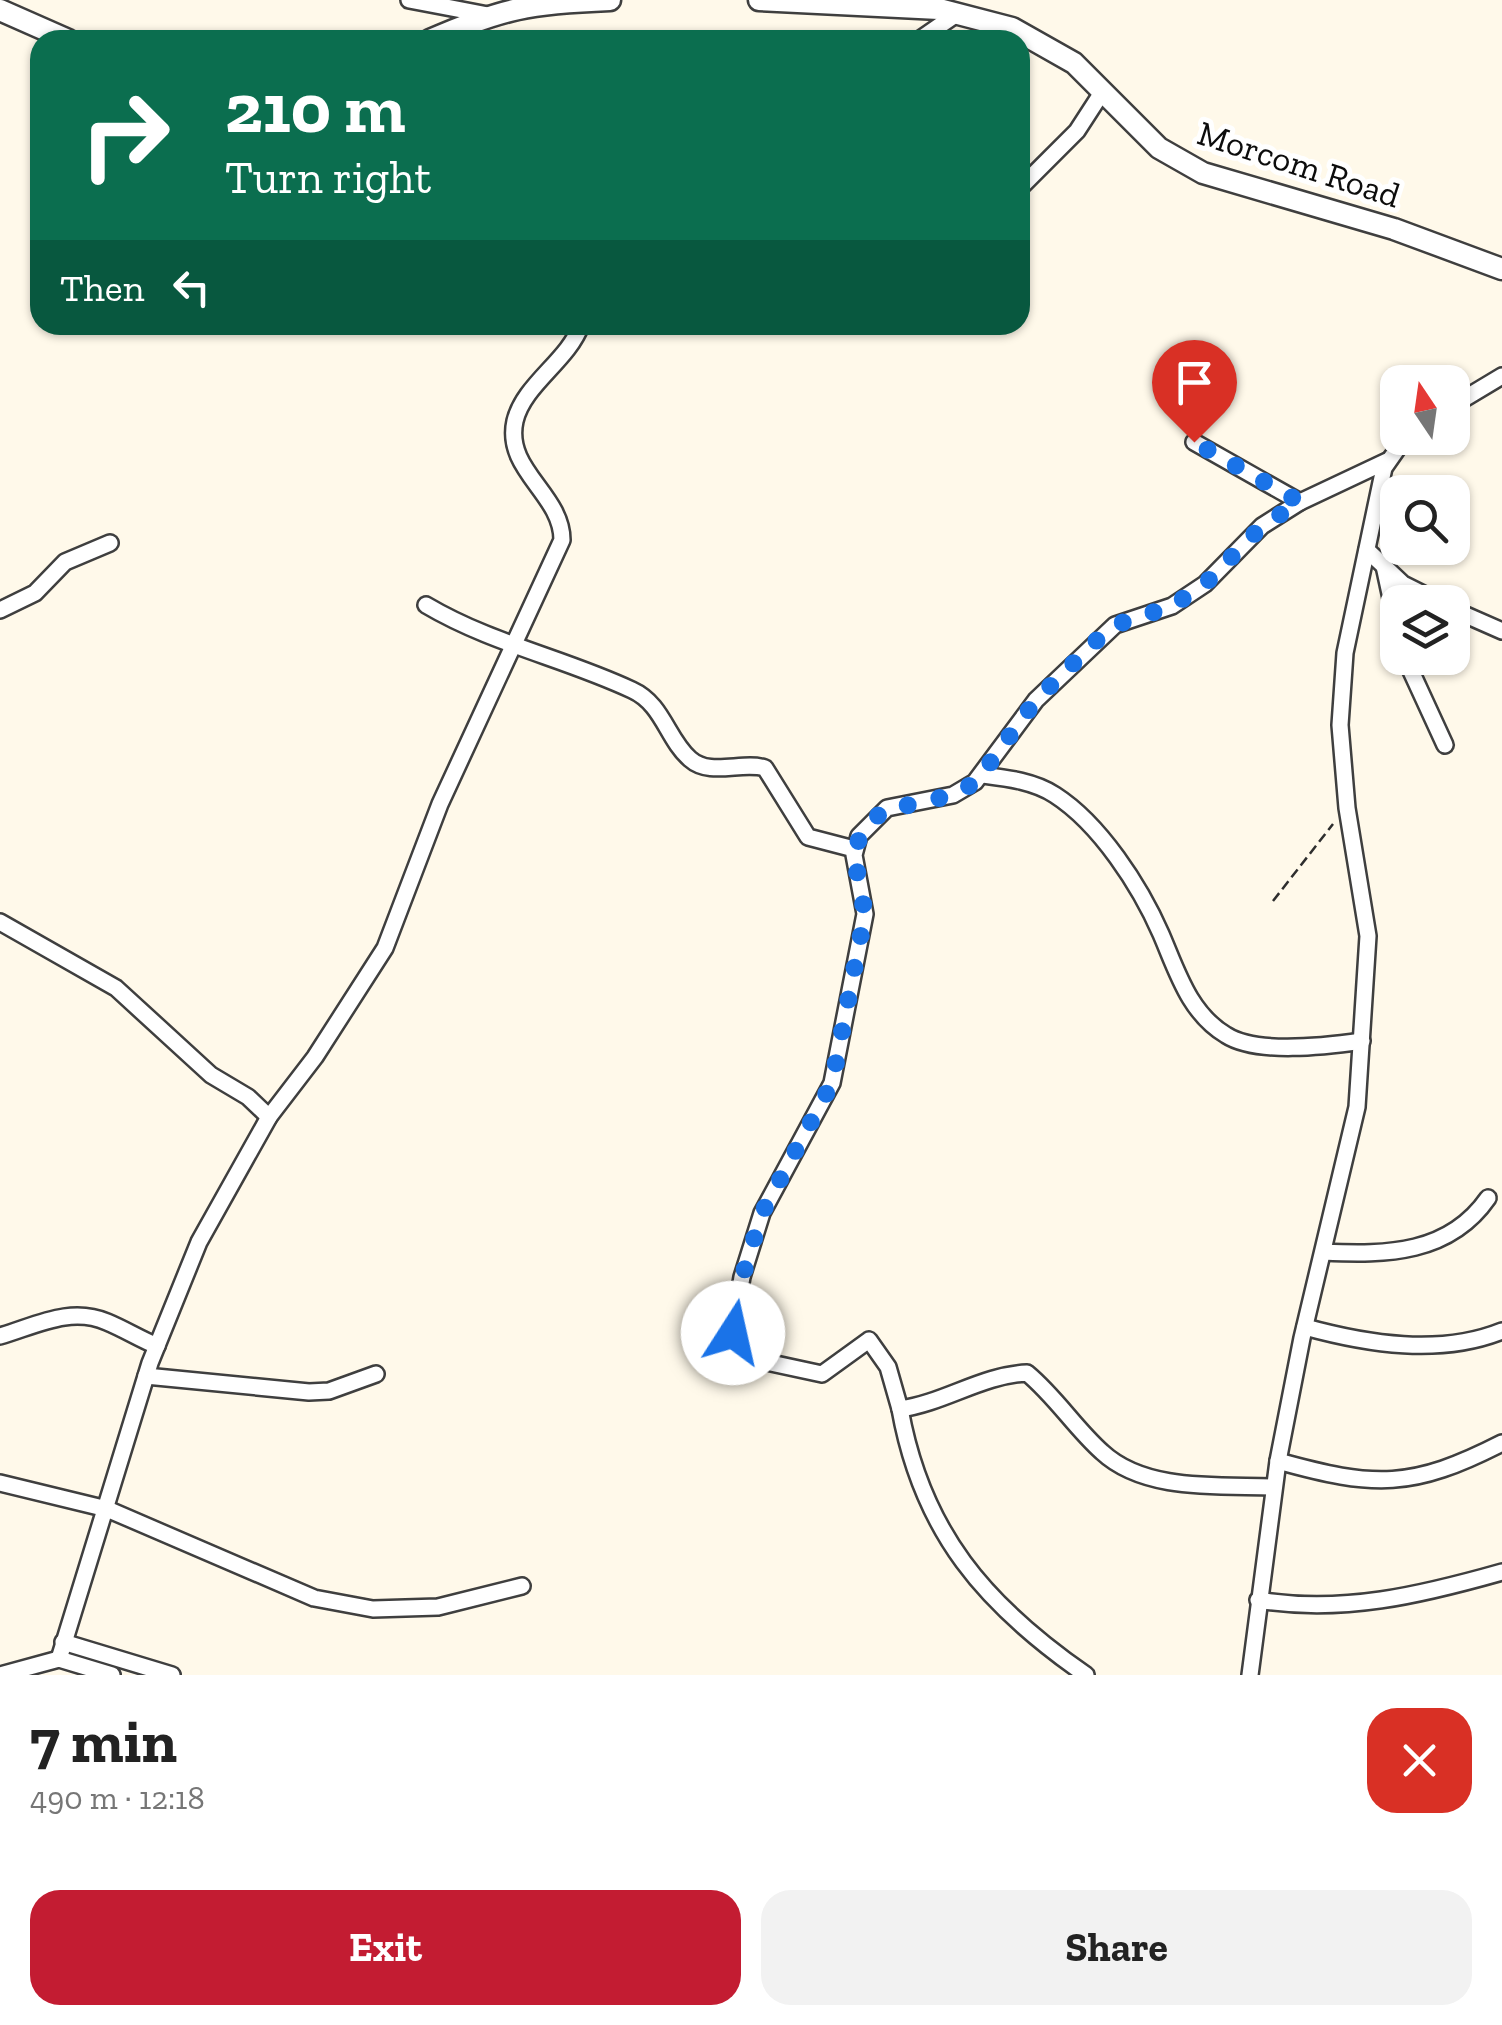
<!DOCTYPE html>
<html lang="en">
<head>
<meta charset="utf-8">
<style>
	:root { --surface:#fff; --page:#f2f2f2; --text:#222; --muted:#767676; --accent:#c31c32 }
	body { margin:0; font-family:"Zilla Slab",serif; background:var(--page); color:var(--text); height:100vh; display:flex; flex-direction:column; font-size:38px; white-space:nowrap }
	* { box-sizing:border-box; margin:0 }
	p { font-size:32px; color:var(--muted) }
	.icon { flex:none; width:55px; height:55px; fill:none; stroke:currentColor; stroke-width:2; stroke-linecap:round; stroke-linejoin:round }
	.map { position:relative; height:1675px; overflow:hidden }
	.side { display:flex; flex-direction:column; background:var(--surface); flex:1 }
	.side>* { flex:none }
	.guide { position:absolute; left:30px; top:30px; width:1000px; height:305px; border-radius:30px; box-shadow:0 2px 8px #0004; background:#0b6e4f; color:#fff; overflow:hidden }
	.needle { width:65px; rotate:347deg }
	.controls { position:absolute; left:1380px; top:365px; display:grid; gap:20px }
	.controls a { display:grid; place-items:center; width:90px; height:90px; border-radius:20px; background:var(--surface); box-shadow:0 2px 8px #0004; font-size:50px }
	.pin { position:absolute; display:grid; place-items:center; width:85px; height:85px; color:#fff; margin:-102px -42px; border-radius:50% 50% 50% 0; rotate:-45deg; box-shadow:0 0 10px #0007 }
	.pin .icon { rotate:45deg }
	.me { position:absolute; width:110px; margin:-55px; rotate:10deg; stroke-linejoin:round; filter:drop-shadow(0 0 8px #0008) }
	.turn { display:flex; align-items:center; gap:35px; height:210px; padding:0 30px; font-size:45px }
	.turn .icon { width:130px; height:130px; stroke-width:2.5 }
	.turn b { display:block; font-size:70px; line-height:85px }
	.then { display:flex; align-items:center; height:95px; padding:0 30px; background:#0003; gap:20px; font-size:38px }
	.round { display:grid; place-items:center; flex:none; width:105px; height:105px; border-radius:30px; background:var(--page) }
	.summary { display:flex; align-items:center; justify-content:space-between; height:170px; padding:0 30px }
	h1 { font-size:60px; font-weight:700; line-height:75px }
	.primary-button { display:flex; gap:20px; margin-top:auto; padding:20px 30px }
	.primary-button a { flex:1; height:115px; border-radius:30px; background:var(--accent); color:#fff; font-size:40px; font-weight:700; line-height:115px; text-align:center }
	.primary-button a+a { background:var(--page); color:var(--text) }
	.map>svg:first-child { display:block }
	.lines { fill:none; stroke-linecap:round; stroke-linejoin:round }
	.minor-casing { stroke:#3f3f3f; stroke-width:20 }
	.tertiary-casing { stroke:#3f3f3f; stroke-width:25 }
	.path { stroke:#2e2e2e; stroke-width:2.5; stroke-dasharray:10 5; stroke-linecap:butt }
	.minor { stroke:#fff; stroke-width:15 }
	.tertiary { stroke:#fff; stroke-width:20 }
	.route { stroke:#1a73e8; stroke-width:18; stroke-dasharray:0 32.4 }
	.labels { text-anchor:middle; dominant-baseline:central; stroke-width:10; stroke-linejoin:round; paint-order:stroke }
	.street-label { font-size:35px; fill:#0c0c0c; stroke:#fff }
</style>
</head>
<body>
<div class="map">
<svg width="1502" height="1675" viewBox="0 0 1502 1675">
	<rect width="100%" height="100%" fill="#fff9ea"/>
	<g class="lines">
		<!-- minor casing -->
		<g class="minor-casing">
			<g id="minor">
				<path d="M409,0L488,15"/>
				<path d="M919,40L958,13"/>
				<path d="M1020,188L1077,131L1101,94"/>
				<path d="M1452,406L1502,376"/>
				<path d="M1194,442L1300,502"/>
				<path d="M1367,550L1403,584L1439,602"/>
				<path d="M1384,566L1398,631"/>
				<path d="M426,605C492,644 564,658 632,690C663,704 667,739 690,759C710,777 742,761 765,768L808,837L854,849"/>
				<path d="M1452,609L1502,631"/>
				<path d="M0,610L35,593L65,562L110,543"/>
				<path d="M1405,658L1445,745"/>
				<path d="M982,775C1006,778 1034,781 1055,795C1100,824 1140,886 1161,934C1177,971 1189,1013 1226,1035C1257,1055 1327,1046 1362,1041"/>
				<path d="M0,922L116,988L211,1075L248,1097L269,1117"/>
				<path d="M1324,1252C1387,1255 1449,1254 1488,1198"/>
				<path d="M1305,1327C1367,1344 1440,1356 1502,1331"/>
				<path d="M0,1336C35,1326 70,1306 107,1322C124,1329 140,1339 157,1346"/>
				<path d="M146,1376L309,1392L329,1391L376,1374"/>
				<path d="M900,1409C922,1532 985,1605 1086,1675"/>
				<path d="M1278,1461C1375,1488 1412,1489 1502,1443"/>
				<path d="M0,1483L107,1509L314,1598L373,1609L438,1607L522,1586"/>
				<path d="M1274,1487C1219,1485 1145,1492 1102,1452C1075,1428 1056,1397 1027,1373C982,1375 944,1403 900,1409L888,1367L869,1340L822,1374L743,1357L733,1350L731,1341L742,1277L762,1213L832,1083L865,914L854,855L859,836L887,808L953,795L975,782L1036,700L1115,625L1172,606L1205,584L1262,526L1300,502L1387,461"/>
				<path d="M1258,1600C1342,1614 1421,1595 1502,1572"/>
				<path d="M63,1642L172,1675"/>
				<path d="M59,1659L150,1363L199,1242L269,1117L315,1057L385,948L440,804L562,540C562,494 504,470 515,421C524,384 568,361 581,325"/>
				<path d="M0,1675L59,1659L112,1675"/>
				<path d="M1250,1675L1278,1461L1302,1338L1357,1107L1368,936L1347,808L1340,725L1345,653L1384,468L1405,438"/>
			</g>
		</g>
		<!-- tertiary casing -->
		<g class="tertiary-casing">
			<g id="tertiary">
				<path d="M759,0L939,9L1012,28L1074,63L1159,148L1203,173L1394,229L1502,269"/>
				<path d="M0,10L68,40"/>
				<path d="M430,40C503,8 531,3 610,0"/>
			</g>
		</g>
		<!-- path -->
		<path class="path" d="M1273,901L1333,824"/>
		<!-- minor -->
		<use href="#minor" class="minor"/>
		<!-- tertiary -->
		<use href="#tertiary" class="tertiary"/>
	</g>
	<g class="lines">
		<!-- route -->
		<path class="route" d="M733,1333L742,1278L762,1213L832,1083L865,914L854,855L860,836L882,811L953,795L976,782L1036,700L1096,641L1115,625L1172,606L1205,584L1262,526L1300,502L1194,442"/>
	</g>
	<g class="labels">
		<!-- street labels -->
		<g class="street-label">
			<text transform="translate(1299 164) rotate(18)">Morcom Road</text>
		</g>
	</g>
</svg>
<div class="controls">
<a><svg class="needle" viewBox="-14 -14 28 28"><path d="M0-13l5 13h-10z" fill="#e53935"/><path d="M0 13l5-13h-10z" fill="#767676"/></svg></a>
<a><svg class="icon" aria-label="search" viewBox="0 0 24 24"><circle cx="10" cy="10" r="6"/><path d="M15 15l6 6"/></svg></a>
<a><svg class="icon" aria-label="layers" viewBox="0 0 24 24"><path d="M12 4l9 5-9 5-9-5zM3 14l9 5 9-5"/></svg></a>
</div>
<div class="pin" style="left:1194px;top:442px;background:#d93025"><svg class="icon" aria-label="arrive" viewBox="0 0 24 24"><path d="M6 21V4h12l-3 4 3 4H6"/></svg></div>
<svg class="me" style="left:733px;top:1333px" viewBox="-20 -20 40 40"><circle r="19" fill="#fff"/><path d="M0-13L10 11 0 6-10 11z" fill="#1a73e8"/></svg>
<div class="guide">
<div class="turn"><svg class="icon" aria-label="right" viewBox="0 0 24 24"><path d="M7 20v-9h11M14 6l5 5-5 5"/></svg><div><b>210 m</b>Turn right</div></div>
<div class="then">Then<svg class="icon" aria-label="left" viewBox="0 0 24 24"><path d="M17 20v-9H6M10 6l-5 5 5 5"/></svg></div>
</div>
</div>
<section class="side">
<div class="summary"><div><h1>7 min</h1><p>490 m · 12:18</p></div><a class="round" style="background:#d93025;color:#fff"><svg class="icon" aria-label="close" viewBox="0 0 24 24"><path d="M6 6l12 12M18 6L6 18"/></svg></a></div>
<div class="primary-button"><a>Exit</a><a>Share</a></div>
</section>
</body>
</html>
